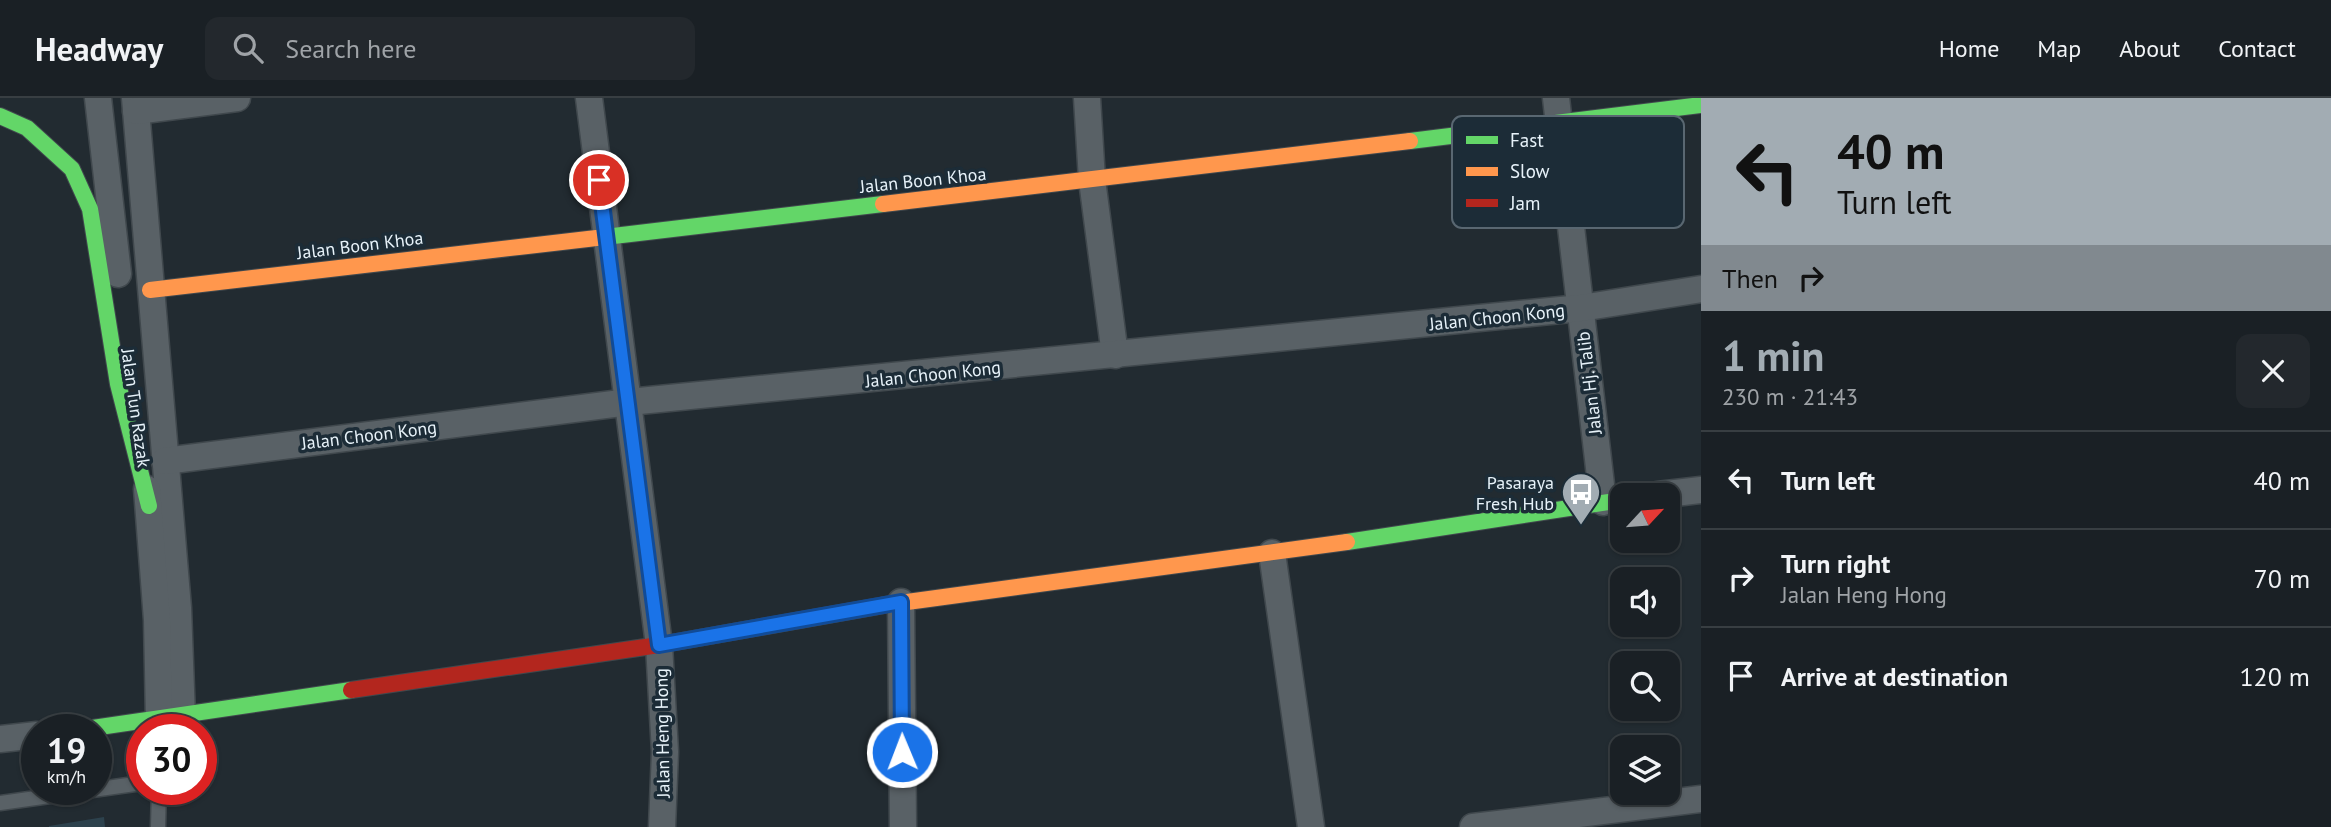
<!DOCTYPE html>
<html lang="en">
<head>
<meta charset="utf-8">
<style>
	:root { --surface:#1a2025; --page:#23282d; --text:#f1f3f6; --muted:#9fa3a7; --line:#383e42; --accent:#a2acb3 }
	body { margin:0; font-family:"PT Sans",sans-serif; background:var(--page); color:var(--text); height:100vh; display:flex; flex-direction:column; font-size:26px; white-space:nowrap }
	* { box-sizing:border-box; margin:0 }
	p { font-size:23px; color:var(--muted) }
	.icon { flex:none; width:38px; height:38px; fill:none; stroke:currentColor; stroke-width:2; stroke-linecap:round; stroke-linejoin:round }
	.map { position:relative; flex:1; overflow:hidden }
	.sheet { display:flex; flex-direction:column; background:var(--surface); width:630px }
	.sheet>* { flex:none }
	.banner { background:#a2acb3; color:#111; overflow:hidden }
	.needle { width:46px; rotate:64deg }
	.buttons { position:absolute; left:1610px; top:385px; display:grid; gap:14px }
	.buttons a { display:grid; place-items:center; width:70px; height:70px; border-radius:14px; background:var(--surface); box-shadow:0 2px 5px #0004,0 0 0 2px var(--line); font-size:35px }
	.speed { position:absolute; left:21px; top:616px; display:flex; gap:14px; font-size:35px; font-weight:700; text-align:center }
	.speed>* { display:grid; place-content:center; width:91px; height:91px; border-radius:50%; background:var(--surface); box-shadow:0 2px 5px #0004,0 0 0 2px var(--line); line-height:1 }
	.speed small { font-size:18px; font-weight:400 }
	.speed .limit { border:10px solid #d22; background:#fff; color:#111 }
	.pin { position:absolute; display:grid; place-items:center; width:60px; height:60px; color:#fff; margin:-30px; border:4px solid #fff; border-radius:50%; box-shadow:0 2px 7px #0007 }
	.me { position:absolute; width:77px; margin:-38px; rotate:359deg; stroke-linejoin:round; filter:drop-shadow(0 0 5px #0008) }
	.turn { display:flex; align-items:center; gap:24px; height:147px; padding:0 21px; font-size:32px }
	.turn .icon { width:91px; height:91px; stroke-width:2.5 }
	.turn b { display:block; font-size:49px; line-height:60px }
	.then { display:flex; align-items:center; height:66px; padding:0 21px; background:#0003; gap:14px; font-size:26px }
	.round { display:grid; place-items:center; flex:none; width:74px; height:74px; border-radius:14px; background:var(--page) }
	.head { display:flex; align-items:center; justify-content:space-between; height:119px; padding:0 21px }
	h1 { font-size:42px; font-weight:800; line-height:52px; color:var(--accent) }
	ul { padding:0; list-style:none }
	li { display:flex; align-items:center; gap:21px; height:98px; padding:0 21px; border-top:2px solid var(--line) }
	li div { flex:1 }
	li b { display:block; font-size:26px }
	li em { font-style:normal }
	header { display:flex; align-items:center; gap:42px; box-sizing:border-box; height:98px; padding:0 35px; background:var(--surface); border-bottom:2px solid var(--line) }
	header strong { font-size:33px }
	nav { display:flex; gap:38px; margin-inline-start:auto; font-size:24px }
	.search { width:490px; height:63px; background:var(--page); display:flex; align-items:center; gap:18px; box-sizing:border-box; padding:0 24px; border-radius:14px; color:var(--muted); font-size:26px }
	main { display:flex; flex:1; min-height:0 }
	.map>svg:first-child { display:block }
	.building { fill:#2d424d }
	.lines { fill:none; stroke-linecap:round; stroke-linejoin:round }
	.lane-casing { stroke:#40484d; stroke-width:17 }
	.street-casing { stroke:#40484d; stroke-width:29 }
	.fast-casing { stroke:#40484d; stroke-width:18 }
	.slow-casing { stroke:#40484d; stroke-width:18 }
	.jam-casing { stroke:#40484d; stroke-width:18 }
	.lane { stroke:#596166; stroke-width:14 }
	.street { stroke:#596166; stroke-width:26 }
	.fast { stroke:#63d668; stroke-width:16 }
	.slow { stroke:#ff974d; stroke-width:16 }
	.jam { stroke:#b3261e; stroke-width:16 }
	.route-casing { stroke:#114b97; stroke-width:18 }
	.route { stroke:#1a73e8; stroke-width:12 }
	.labels { text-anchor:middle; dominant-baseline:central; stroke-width:7; stroke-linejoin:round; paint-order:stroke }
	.street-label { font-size:18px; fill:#e7f2f9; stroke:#1c2c37 }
	.poi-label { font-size:18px; fill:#e7f2f9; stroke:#1c2c37; text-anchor:end }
	.key { fill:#1c2c37; stroke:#596771; stroke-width:2 }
	.key-label { font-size:19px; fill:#e7f2f9 }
</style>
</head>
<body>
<header>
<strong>Headway</strong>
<div class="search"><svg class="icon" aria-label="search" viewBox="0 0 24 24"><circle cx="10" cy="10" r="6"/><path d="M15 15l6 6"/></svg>Search here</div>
<nav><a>Home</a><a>Map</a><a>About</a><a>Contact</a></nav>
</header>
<main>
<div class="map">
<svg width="1701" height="729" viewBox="0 0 1701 729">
	<rect width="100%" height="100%" fill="#222b31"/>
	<!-- building -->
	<path class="building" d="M104,719L105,729H49V728Z"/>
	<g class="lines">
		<!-- lane casing -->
		<g class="lane-casing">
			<g id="lane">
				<path d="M0,705L142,685"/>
				<path d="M158,729L159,691"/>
			</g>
		</g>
		<!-- street casing -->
		<g class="street-casing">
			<g id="street">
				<path d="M98,0L118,176"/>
				<path d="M135,0L178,510L182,619"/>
				<path d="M589,0L659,547L665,654L662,729"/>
				<path d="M1087,0L1092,82L1115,257"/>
				<path d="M1556,0L1603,404"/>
				<path d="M136,13L237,0"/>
				<path d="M165,363L629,304L1581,210L1701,191"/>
				<path d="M147,391L157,522L159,622"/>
				<path d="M1658,397L1701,392"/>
				<path d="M1272,455L1311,729"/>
				<path d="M901,504L903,729"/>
				<path d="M0,641L37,637"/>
				<path d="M1473,729L1701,701"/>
			</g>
		</g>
		<!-- fast casing -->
		<g class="fast-casing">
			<g id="fast">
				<path d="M0,18L27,30L72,71L90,111L118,286L149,408"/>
				<path d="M1410,43L1701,7"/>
				<path d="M605,139L883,106"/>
				<path d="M1347,444L1622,402"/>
				<path d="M79,632L351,592"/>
			</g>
		</g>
		<!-- slow casing -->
		<g class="slow-casing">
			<g id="slow">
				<path d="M883,106L1410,43"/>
				<path d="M150,192L605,139"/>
				<path d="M885,507L1347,444"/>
			</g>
		</g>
		<!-- jam casing -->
		<g class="jam-casing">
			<path id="jam" d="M351,592L659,547L885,507"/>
		</g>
		<!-- lane -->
		<use href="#lane" class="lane"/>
		<!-- street -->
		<use href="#street" class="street"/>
		<!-- fast -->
		<use href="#fast" class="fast"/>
		<!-- slow -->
		<use href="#slow" class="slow"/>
		<!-- jam -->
		<use href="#jam" class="jam"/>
	</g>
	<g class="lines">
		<!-- route casing -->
		<g class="route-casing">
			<path id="route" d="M599,82L659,547L901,504L902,654"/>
		</g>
		<!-- route -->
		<use href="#route" class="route"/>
	</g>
	<!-- icons -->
	<defs>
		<g id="bus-pin" transform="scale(2.0125)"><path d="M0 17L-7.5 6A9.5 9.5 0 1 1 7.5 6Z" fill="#a2acb3" stroke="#1c2c37"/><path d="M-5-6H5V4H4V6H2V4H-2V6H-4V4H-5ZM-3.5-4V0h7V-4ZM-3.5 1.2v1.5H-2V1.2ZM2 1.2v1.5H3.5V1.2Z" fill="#fff"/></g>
	</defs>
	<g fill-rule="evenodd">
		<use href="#bus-pin" x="1581" y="394"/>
	</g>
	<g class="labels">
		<!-- street labels -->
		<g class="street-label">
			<text transform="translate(923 82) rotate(-6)">Jalan Boon Khoa</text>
			<text transform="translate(360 147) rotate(-7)">Jalan Boon Khoa</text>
			<text transform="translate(1497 219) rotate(-6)">Jalan Choon Kong</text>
			<text transform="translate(933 276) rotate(-6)">Jalan Choon Kong</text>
			<text transform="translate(1589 285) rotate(-97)">Jalan Hj. Talib</text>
			<text transform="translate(136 310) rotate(82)">Jalan Tun Razak</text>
			<text transform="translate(369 337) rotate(-7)">Jalan Choon Kong</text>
			<text transform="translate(662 635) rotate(-91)">Jalan Heng Hong</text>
		</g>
		<!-- poi labels -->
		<g class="poi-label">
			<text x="1554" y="384">Pasaraya<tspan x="1554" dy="21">Fresh Hub</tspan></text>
		</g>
	</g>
	<!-- legend -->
	<rect x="1452" y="18" width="232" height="112" rx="10" class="key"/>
	<rect x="1466" y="38" width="32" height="8" fill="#63d668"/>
	<rect x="1466" y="69" width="32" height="9" fill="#ff974d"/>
	<rect x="1466" y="101" width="32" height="8" fill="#b3261e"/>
	<g class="key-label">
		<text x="1510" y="49">Fast</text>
		<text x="1510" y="80">Slow</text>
		<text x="1510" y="112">Jam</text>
	</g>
</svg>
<div class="buttons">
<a><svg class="needle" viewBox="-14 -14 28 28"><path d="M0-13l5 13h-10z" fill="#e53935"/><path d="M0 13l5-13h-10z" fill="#9fa3a7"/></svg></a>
<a><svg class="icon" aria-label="sound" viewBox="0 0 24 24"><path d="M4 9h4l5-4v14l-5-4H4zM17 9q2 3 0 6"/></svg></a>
<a><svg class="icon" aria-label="search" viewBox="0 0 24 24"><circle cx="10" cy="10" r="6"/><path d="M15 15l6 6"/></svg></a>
<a><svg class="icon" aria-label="layers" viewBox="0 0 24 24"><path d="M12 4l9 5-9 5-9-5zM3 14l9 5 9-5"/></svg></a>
</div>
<div class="speed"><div>19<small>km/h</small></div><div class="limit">30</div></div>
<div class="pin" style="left:599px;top:82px;background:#d93025"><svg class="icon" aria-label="arrive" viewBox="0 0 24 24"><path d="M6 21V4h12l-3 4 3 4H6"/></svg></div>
<svg class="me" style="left:902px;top:654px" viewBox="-20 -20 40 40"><circle r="17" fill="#1a73e8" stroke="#fff" stroke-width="3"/><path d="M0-11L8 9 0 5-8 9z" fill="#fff"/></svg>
</div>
<section class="sheet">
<div class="banner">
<div class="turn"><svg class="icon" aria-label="left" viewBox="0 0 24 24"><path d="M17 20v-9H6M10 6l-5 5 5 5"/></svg><div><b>40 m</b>Turn left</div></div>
<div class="then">Then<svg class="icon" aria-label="right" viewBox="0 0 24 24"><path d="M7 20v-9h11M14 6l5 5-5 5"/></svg></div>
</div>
<div class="head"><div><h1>1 min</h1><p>230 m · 21:43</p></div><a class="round"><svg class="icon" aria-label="close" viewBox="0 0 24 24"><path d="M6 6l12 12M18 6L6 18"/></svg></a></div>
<ul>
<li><svg class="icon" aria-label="left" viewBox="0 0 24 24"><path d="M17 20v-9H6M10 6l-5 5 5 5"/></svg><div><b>Turn left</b></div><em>40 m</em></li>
<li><svg class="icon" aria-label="right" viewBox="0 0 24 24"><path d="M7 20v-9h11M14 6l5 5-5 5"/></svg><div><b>Turn right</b><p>Jalan Heng Hong</p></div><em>70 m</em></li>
<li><svg class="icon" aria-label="arrive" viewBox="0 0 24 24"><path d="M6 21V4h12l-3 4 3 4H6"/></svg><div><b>Arrive at destination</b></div><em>120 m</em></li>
</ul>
</section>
</main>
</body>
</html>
